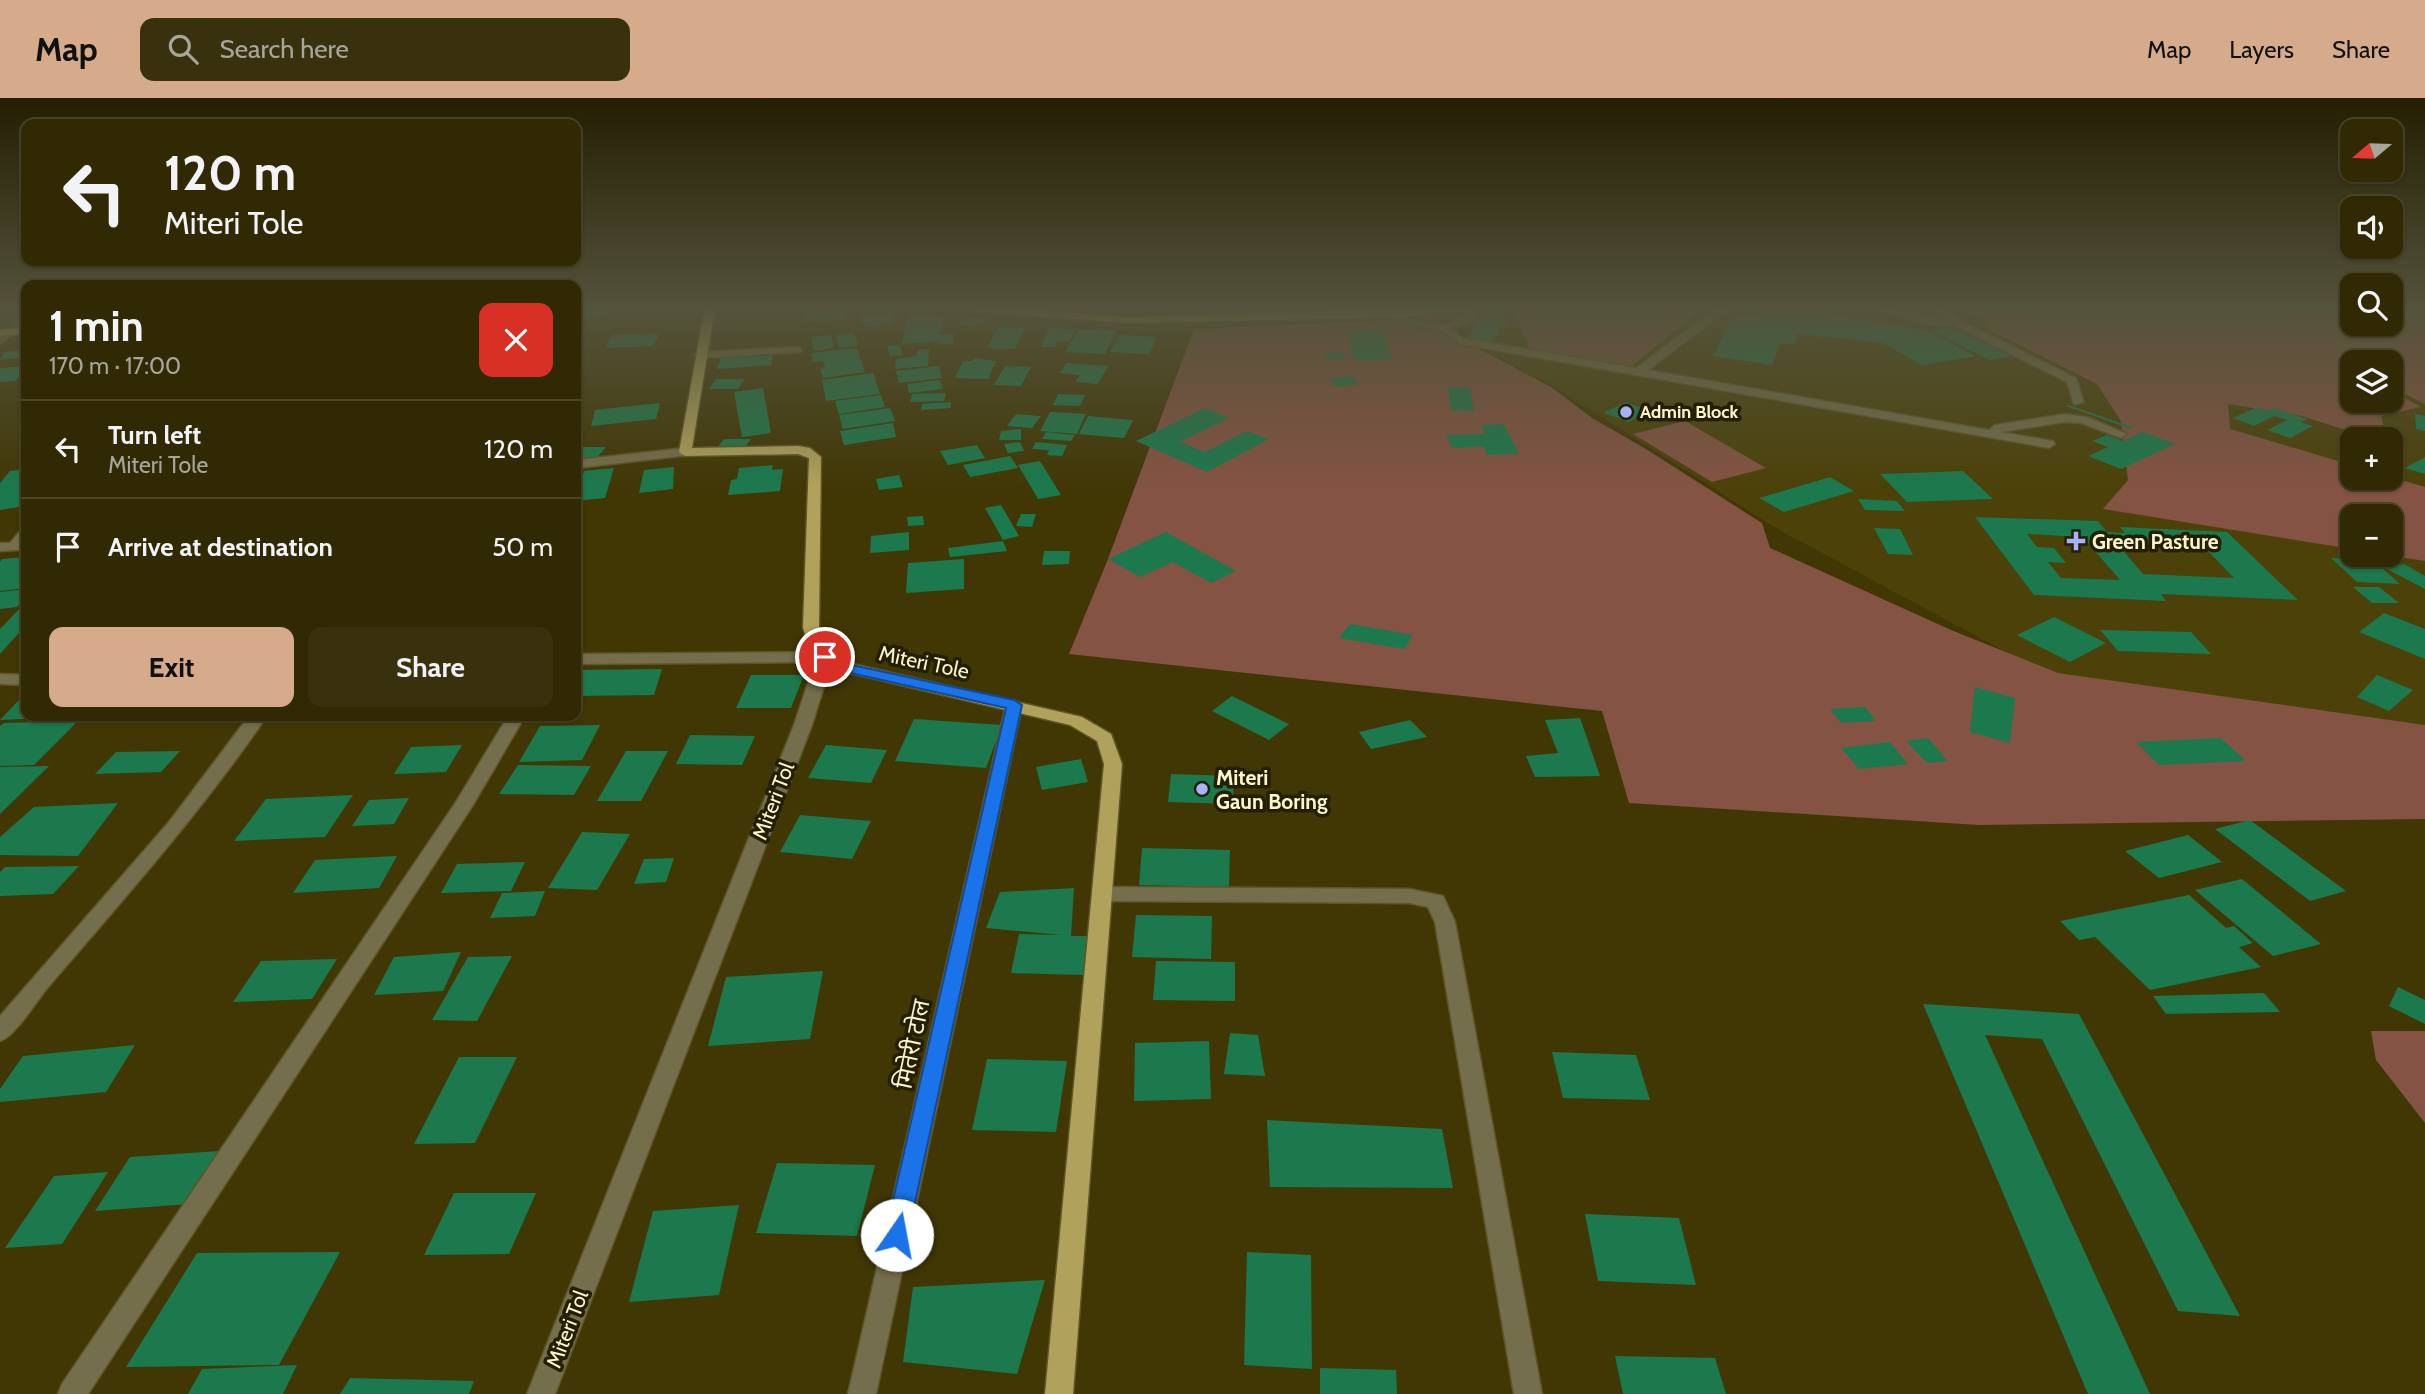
<!DOCTYPE html>
<html lang="en">
<head>
<meta charset="utf-8">
<style>
	:root { --surface:#312904; --page:#39310e; --text:#f1f3f6; --muted:#a8a69a; --line:#4c4526; --accent:#d6ab8b }
	body { margin:0; font-family:Cabin,"Noto Sans Devanagari",sans-serif; background:var(--page); color:var(--text); height:100vh; display:flex; flex-direction:column; font-size:26px; white-space:nowrap }
	* { box-sizing:border-box; margin:0 }
	p { font-size:23px; color:var(--muted) }
	.icon { flex:none; width:38px; height:38px; fill:none; stroke:currentColor; stroke-width:2; stroke-linecap:round; stroke-linejoin:round }
	.map { position:relative; flex:1; overflow:hidden }
	.side { position:absolute; left:21px; top:182px; width:560px; height:441px; display:flex; flex-direction:column; background:var(--surface); border-radius:14px; box-shadow:0 2px 5px #0004,0 0 0 2px var(--line) }
	.side>* { flex:none }
	.banner { position:absolute; left:21px; top:21px; width:560px; height:147px; border-radius:14px; box-shadow:0 2px 5px #0004,0 0 0 2px var(--line); background:#312904; color:var(--text); overflow:hidden }
	.needle { width:46px; rotate:251deg }
	.fabs { position:absolute; left:2340px; top:21px; display:grid; gap:14px }
	.fabs a { display:grid; place-items:center; width:63px; height:63px; border-radius:14px; background:var(--surface); box-shadow:0 2px 5px #0004,0 0 0 2px var(--line); font-size:35px }
	.pin { position:absolute; display:grid; place-items:center; width:60px; height:60px; color:#fff; margin:-30px; border:4px solid #fff; border-radius:50%; box-shadow:0 2px 7px #0007 }
	.me { position:absolute; width:77px; margin:-38px; rotate:12deg; stroke-linejoin:round; filter:drop-shadow(0 0 5px #0008) }
	.turn { display:flex; align-items:center; gap:24px; height:147px; padding:0 28px; font-size:32px }
	.turn .icon { width:91px; height:91px; stroke-width:2.5 }
	.turn b { display:block; font-size:49px; line-height:60px }
	.round { display:grid; place-items:center; flex:none; width:74px; height:74px; border-radius:14px; background:var(--page) }
	.head { display:flex; align-items:center; justify-content:space-between; height:119px; padding:0 28px }
	h1 { font-size:42px; font-weight:700; line-height:52px }
	.cta { display:flex; gap:14px; margin-top:auto; padding:14px 28px }
	.cta a { flex:1; height:80px; border-radius:14px; background:var(--accent); color:#111; font-size:28px; font-weight:700; line-height:80px; text-align:center }
	.cta a+a { background:var(--page); color:var(--text) }
	ul { padding:0; list-style:none }
	li { display:flex; align-items:center; gap:21px; height:98px; padding:0 28px; border-top:2px solid var(--line) }
	li div { flex:1 }
	li b { display:block; font-size:26px }
	li em { font-style:normal }
	header { display:flex; align-items:center; gap:42px; box-sizing:border-box; height:98px; padding:0 35px; background:var(--accent); color:#111 }
	header strong { font-size:33px }
	nav { display:flex; gap:38px; margin-inline-start:auto; font-size:24px }
	.search { width:490px; height:63px; background:var(--page); display:flex; align-items:center; gap:18px; box-sizing:border-box; padding:0 24px; border-radius:14px; color:var(--muted); font-size:26px }
	.map>svg:first-child { display:block }
	.built { fill:#4b4109; fill-rule:evenodd }
	.green { fill:#845343 }
	.building { fill:#1b794d; fill-rule:evenodd }
	.lines { fill:none; stroke-linecap:round; stroke-linejoin:round }
	.minor-casing { stroke:#5f5525; stroke-width:3 }
	.major-casing { stroke:#5f5525; stroke-width:3 }
	.minor { fill:#756e4c; fill-rule:evenodd }
	.major { fill:#b1a25b; fill-rule:evenodd }
	.route { fill:#1a73e8; stroke:#114b97; stroke-width:2 }
	.poi-dot { fill:#a7b1fc; stroke:#241f04; stroke-width:2.5 }
	.labels { text-anchor:middle; dominant-baseline:central; stroke-width:7; stroke-linejoin:round; paint-order:stroke }
	.far-poi-label { font-size:18px; font-weight:bold; fill:#fdf5cb; stroke:#241f04; text-anchor:start }
	.poi-label { font-size:21px; font-weight:bold; fill:#fdf5cb; stroke:#241f04; text-anchor:start }
	.street-label { font-size:21px; fill:#fdf5cb; stroke:#241f04 }
	.near-street-label { font-size:24px; fill:#fdf5cb; stroke:#241f04 }
</style>
</head>
<body>
<header>
<strong>Map</strong>
<div class="search"><svg class="icon" aria-label="search" viewBox="0 0 24 24"><circle cx="10" cy="10" r="6"/><path d="M15 15l6 6"/></svg>Search here</div>
<nav><a>Map</a><a>Layers</a><a>Share</a></nav>
</header>
<div class="map">
<svg width="2425" height="1296" viewBox="0 0 2425 1296">
	<rect width="100%" height="100%" fill="#413705"/>
	<!-- built -->
	<path class="built" d="M1497,209H2352V226H2390L2391,209L2425,212V674L2045,575L1774,429L1556,290L1460,240L1470,212ZM2352,264H2390V303H2352ZM2352,341H2390V380H2352ZM2352,418H2390V457H2352Z"/>
	<!-- green -->
	<g class="green">
		<path d="M1539,209H1704L1632,268L1530,253L1514,211Z"/>
		<path d="M1954,209H2352V226H2390L2391,209H2425V306L2391,289L2390,264H2352V303H2390L2391,292L2421,309L2381,318L2387,341H2373L2302,318L2228,306L2230,331L2352,367V380L2391,379L2425,389V463L2387,457H2390V418H2352V451L2103,411L2128,382L2121,323L2097,286L1989,232L1983,220Z"/>
		<path d="M1461,212L1458,220L1431,225L1551,289L1592,320L1646,351L1762,425L1770,450L1951,532L2058,575L2425,627V721L1979,727L1629,705L1602,613L1069,556L1108,461L1194,231L1407,221L1404,219Z"/>
		<path d="M1685,323L1766,370L1712,384L1633,336Z"/>
		<path d="M2371,933H2425V1025L2376,962Z"/>
	</g>
	<!-- building -->
	<g class="building">
		<path d="M26,209V227L10,228Z"/>
		<path d="M807,209L844,211L845,222L804,224Z"/>
		<path d="M1168,209H1194L1193,213L1167,212Z"/>
		<path d="M1201,209H1282V211L1202,212Z"/>
		<path d="M1791,210L1925,232L1976,258L1922,267L1883,245L1793,235L1798,241L1794,246L1780,245L1772,267L1714,258L1730,221Z"/>
		<path d="M1489,211L1499,216L1509,226L1500,228L1498,238L1493,237L1491,243L1468,241L1480,218Z"/>
		<path d="M611,212L607,219L576,221V214Z"/>
		<path d="M892,215L894,226L865,229V225L859,226L860,218Z"/>
		<path d="M908,216L943,219L940,237L954,236L953,246H939V243L902,246Z"/>
		<path d="M964,219L986,220L981,228L959,227Z"/>
		<path d="M998,229H1025L1015,251L987,250Z"/>
		<path d="M1048,230L1075,231L1070,243H1057L1055,249H1041Z"/>
		<path d="M1953,230L2012,258L1990,262L1931,233Z"/>
		<path d="M1079,231L1117,233L1105,256L1065,254Z"/>
		<path d="M1382,231L1392,261L1354,262L1346,233Z"/>
		<path d="M854,234L858,248L839,250L836,237Z"/>
		<path d="M660,235L653,248L605,250L612,237Z"/>
		<path d="M831,237L834,250L814,253L811,239Z"/>
		<path d="M1119,237L1157,239L1149,256L1110,254Z"/>
		<path d="M900,247L903,257L890,258L887,248Z"/>
		<path d="M857,250L865,274L823,280L820,271L825,270L823,263L813,264L811,255Z"/>
		<path d="M918,251H929L928,268L895,271L896,261L917,258Z"/>
		<path d="M26,252V259L0,262L4,254Z"/>
		<path d="M1343,255L1346,261L1326,262L1323,257Z"/>
		<path d="M773,257L771,267L717,271L721,260Z"/>
		<path d="M974,260L996,263L988,281L955,280L963,263H972Z"/>
		<path d="M1066,265L1108,268L1098,286L1075,284L1080,277L1060,275Z"/>
		<path d="M26,268V272L15,283L0,284V270Z"/>
		<path d="M939,268L942,280L899,285L896,273Z"/>
		<path d="M1005,268L1031,269L1021,288L994,287Z"/>
		<path d="M873,275L880,296L826,303L822,282Z"/>
		<path d="M1352,278L1358,286L1336,289L1329,281Z"/>
		<path d="M716,281H745L738,291H709Z"/>
		<path d="M940,282L943,291L909,295L907,286Z"/>
		<path d="M1448,289L1470,290L1474,313L1451,312Z"/>
		<path d="M763,290L771,335L742,339L734,294Z"/>
		<path d="M946,295L944,303L910,304L912,296Z"/>
		<path d="M1058,296L1085,297L1080,308L1053,307Z"/>
		<path d="M881,297L885,309L839,316L835,303Z"/>
		<path d="M951,304V310L921,312L922,306Z"/>
		<path d="M1625,304L1648,312L1629,324L1604,315Z"/>
		<path d="M660,305L656,321L591,328L595,312Z"/>
		<path d="M2069,307L2135,330L2131,331L2066,308Z"/>
		<path d="M2257,309L2268,313L2274,310L2307,321L2301,324L2313,328L2290,340L2267,332L2288,322L2274,318L2254,328L2233,320Z"/>
		<path d="M890,310L895,323L843,331L839,317Z"/>
		<path d="M1205,310L1229,320L1180,344L1205,354L1246,333L1269,341L1207,374L1136,343Z"/>
		<path d="M1050,314L1086,316L1077,336L1040,333Z"/>
		<path d="M1016,316L1041,318L1032,330L1007,328Z"/>
		<path d="M2415,316L2425,318V333L2416,331Z"/>
		<path d="M1088,318L1133,322L1124,340L1079,336Z"/>
		<path d="M893,325L896,339L844,347L840,333Z"/>
		<path d="M1504,326L1519,356L1487,357L1484,349L1452,350L1446,337L1485,336L1481,327Z"/>
		<path d="M1021,331V342H999L1001,333Z"/>
		<path d="M1046,334L1075,337L1071,343L1042,341Z"/>
		<path d="M2143,334L2175,346L2121,371L2088,358L2108,349L2092,343L2107,337L2123,343Z"/>
		<path d="M724,341H751L744,350H717Z"/>
		<path d="M1020,344L1024,353L1008,355L1004,346Z"/>
		<path d="M1036,344L1067,347L1062,358L1047,357L1049,352L1032,351Z"/>
		<path d="M977,347L985,360L948,367L940,353Z"/>
		<path d="M576,349H606L594,363H576Z"/>
		<path d="M1010,358L1018,370L970,379L963,367Z"/>
		<path d="M2425,359V376L2405,370Z"/>
		<path d="M1040,363L1061,397L1038,401L1018,367Z"/>
		<path d="M773,367L772,372L783,371L780,393L728,397L731,382L737,381L739,370Z"/>
		<path d="M674,369L673,391L639,395L644,372Z"/>
		<path d="M614,370L605,400L576,403L584,373Z"/>
		<path d="M26,371V408L0,412V385L10,373Z"/>
		<path d="M1963,373L1993,401L1907,404L1880,376Z"/>
		<path d="M899,377L903,389L879,392L876,381Z"/>
		<path d="M1830,379L1854,393L1784,414L1759,400Z"/>
		<path d="M1858,401L1897,403L1905,413L1865,412Z"/>
		<path d="M1001,407L1019,438L1003,442L985,410Z"/>
		<path d="M1021,416H1036L1032,429L1016,428Z"/>
		<path d="M923,418L924,427L908,428L907,419Z"/>
		<path d="M1975,419L2098,423L2107,434L2125,435L2120,429L2227,434L2298,502L2161,496L2166,503L2034,497ZM2027,436L2083,439L2120,482L2061,480L2048,464L2066,465L2054,450L2037,449ZM2114,442L2134,443L2137,447L2201,446L2234,480L2143,476Z"/>
		<path d="M1874,430L1900,431L1913,457L1888,456Z"/>
		<path d="M909,434V452L870,455L871,438Z"/>
		<path d="M1166,434L1236,473L1211,485L1173,464L1140,479L1108,461Z"/>
		<path d="M1003,443L1007,453L950,459L948,450Z"/>
		<path d="M1044,453H1070L1069,466L1042,467Z"/>
		<path d="M26,459V490L0,493V464L2,461Z"/>
		<path d="M2331,460L2373,462L2400,486L2357,484Z"/>
		<path d="M964,461V491L906,495L908,465Z"/>
		<path d="M2404,466L2425,478V491L2383,469Z"/>
		<path d="M2353,489H2379L2399,505H2372Z"/>
		<path d="M26,491V498L17,509L0,511V494Z"/>
		<path d="M26,504V527L0,556V531Z"/>
		<path d="M2384,515L2425,531V561L2359,534Z"/>
		<path d="M2054,519L2106,545L2070,564L2017,537Z"/>
		<path d="M1350,526L1413,537L1404,551L1339,540Z"/>
		<path d="M2100,532L2191,534L2211,556L2118,553Z"/>
		<path d="M662,571L654,597L576,598V572Z"/>
		<path d="M751,577H804L791,610H736Z"/>
		<path d="M2377,577L2413,592L2389,613L2357,599Z"/>
		<path d="M1975,589L2015,600L2010,645L1970,634Z"/>
		<path d="M1232,598L1289,626L1269,642L1212,613Z"/>
		<path d="M21,600H26V618L43,620L0,622Z"/>
		<path d="M1865,609L1876,623L1841,625L1830,611Z"/>
		<path d="M1580,620L1600,678L1535,679L1526,658L1558,655L1545,622Z"/>
		<path d="M914,621L1002,627L986,670L895,663Z"/>
		<path d="M1410,622L1427,639L1371,651L1359,634Z"/>
		<path d="M78,623L34,667L0,668V628L4,625Z"/>
		<path d="M600,627L582,662L519,664L540,628Z"/>
		<path d="M690,637L755,638L742,667L676,666Z"/>
		<path d="M1928,640L1948,663L1927,665L1906,643Z"/>
		<path d="M2221,640L2246,663L2159,667L2136,644Z"/>
		<path d="M1890,644L1908,666L1859,671L1841,650Z"/>
		<path d="M462,647L446,674L394,676L411,649Z"/>
		<path d="M826,647L887,652L871,685L808,680Z"/>
		<path d="M180,653L161,674L95,676L116,654Z"/>
		<path d="M626,653H668L641,703H597Z"/>
		<path d="M1081,661L1088,684L1042,692L1036,669Z"/>
		<path d="M518,667L591,668L574,697L499,696Z"/>
		<path d="M49,668L0,716V669Z"/>
		<path d="M1171,676L1234,678L1233,706L1168,704Z"/>
		<path d="M353,697L325,739L234,743L266,701Z"/>
		<path d="M409,700L394,726L352,728L369,702Z"/>
		<path d="M118,705L78,758L0,757V739L34,709Z"/>
		<path d="M800,717L871,723L852,761L780,754Z"/>
		<path d="M2250,722L2346,793L2310,803L2215,731Z"/>
		<path d="M582,734L630,736L597,792L548,790Z"/>
		<path d="M2188,737L2222,764L2159,780L2125,753Z"/>
		<path d="M1142,750L1230,752L1229,789L1139,787Z"/>
		<path d="M397,758L379,790L293,795L315,762Z"/>
		<path d="M674,760L666,784L634,786L644,761Z"/>
		<path d="M525,764L511,793L441,795L457,766Z"/>
		<path d="M79,768L53,796L0,798V774L5,769Z"/>
		<path d="M2242,781L2321,846L2273,858L2195,792Z"/>
		<path d="M1074,790L1071,838H1090L1085,877L1011,875L1019,836L1063,837L986,830L1000,794Z"/>
		<path d="M545,793L535,818L490,820L502,795Z"/>
		<path d="M2189,797L2226,830L2234,828L2253,845L2239,849L2261,869L2150,892L2095,839L2079,842L2060,823Z"/>
		<path d="M1136,817L1212,818L1211,861L1132,859Z"/>
		<path d="M461,854L443,893L374,897L394,859Z"/>
		<path d="M512,858L477,923L432,922L468,859Z"/>
		<path d="M337,861L312,901L233,904L261,863Z"/>
		<path d="M1156,863L1235,864V903L1153,902Z"/>
		<path d="M823,873L810,941L708,948L726,879Z"/>
		<path d="M2398,889L2425,902V926L2389,908Z"/>
		<path d="M2264,895L2280,914L2166,916L2153,898Z"/>
		<path d="M1923,906L2079,916L2240,1218L2178,1213L2042,941L1985,937L2150,1296H2088Z"/>
		<path d="M1230,935L1258,937L1265,978L1224,976Z"/>
		<path d="M1209,943L1211,1001L1134,1003L1135,945Z"/>
		<path d="M135,947L106,994L0,1004V991L23,958Z"/>
		<path d="M1552,954L1636,957L1650,1002L1563,1000Z"/>
		<path d="M459,959H517L475,1045L414,1046Z"/>
		<path d="M987,961L1067,963L1056,1034L972,1032Z"/>
		<path d="M1267,1022L1442,1031L1453,1090L1270,1089Z"/>
		<path d="M220,1053L189,1106L95,1113L130,1059Z"/>
		<path d="M777,1065L875,1067L857,1138L756,1135Z"/>
		<path d="M108,1074L62,1146L5,1150L54,1078Z"/>
		<path d="M454,1095H536L509,1156L424,1157Z"/>
		<path d="M739,1107L719,1197L629,1204L653,1113Z"/>
		<path d="M1585,1116L1679,1120L1696,1187L1598,1183Z"/>
		<path d="M340,1154L279,1267L126,1269L197,1155Z"/>
		<path d="M1247,1154L1311,1157L1312,1271L1244,1267Z"/>
		<path d="M1045,1182L1017,1276L903,1264L913,1189Z"/>
		<path d="M1615,1258L1715,1260L1726,1296H1623Z"/>
		<path d="M297,1267L283,1296H188L202,1271Z"/>
		<path d="M1320,1270L1396,1272L1397,1296H1320Z"/>
		<path d="M350,1280L474,1283L469,1296H340Z"/>
	</g>
	<g class="lines">
		<!-- minor casing -->
		<g class="minor-casing">
			<g id="minor">
				<path d="M1463,209H1473L1476,215L1469,224L1450,230L1463,240L1636,270L1716,210L1745,209L1744,211L1723,215L1648,272L1989,332L1995,327L2065,316L2087,319L2127,336L2121,340L2081,325L2065,324L2001,334L2053,343L2055,346L2049,350L1460,246L1439,231L1405,227L1386,217L1391,214C1413,221 1446,236 1466,215Z"/>
				<path d="M1866,209C1893,207 1918,219 1946,220L1930,209H1946L1959,222L2076,280L2084,304L2074,307L2067,284L1953,227L1930,226Z"/>
				<path d="M8,232L17,234L0,246V238Z"/>
				<path d="M797,249L801,250V254L700,260L694,257L700,254Z"/>
				<path d="M685,350L691,354L689,357L576,370V362Z"/>
				<path d="M26,431V444L19,452L0,453V445H10L21,432Z"/>
				<path d="M825,554L833,559L812,627L555,1296H527L794,627L815,564L576,566V556Z"/>
				<path d="M0,576L26,577V587L0,586Z"/>
				<path d="M1014,602L1022,607L876,1296H848L1006,607Z"/>
				<path d="M249,618H267C201,714 125,800 49,888C37,902 16,938 0,943V918L169,724Z"/>
				<path d="M508,618H525L473,707L88,1296H58L62,1286L456,704Z"/>
				<path d="M1103,789L1409,791L1443,798L1455,824L1542,1296H1514L1435,824L1428,809L1409,805L1103,803L1096,801L1093,796L1096,791Z"/>
			</g>
		</g>
		<!-- major casing -->
		<g class="major-casing">
			<g id="major">
				<path d="M705,209H715L692,350L798,348L810,350L821,359L819,529L829,551L853,566L1082,619L1111,636L1122,666L1073,1296H1045L1104,666L1097,643L1070,627L842,573C822,563 808,552 803,529L809,360L798,356L685,358L679,354Z"/>
				<path d="M959,209H999L1126,219L1475,209L1470,212L1403,219L1126,225L964,212Z"/>
				<path d="M26,229V235L0,238V232Z"/>
			</g>
		</g>
		<!-- minor -->
		<use href="#minor" class="minor"/>
		<!-- major -->
		<use href="#major" class="major"/>
	</g>
	<!-- sky -->
	<linearGradient id="sky" x2="0" y2="1"><stop stop-color="#241e03"/><stop offset="0.54" stop-color="#54533b"/><stop offset="1" stop-color="#54533b" stop-opacity="0"/></linearGradient>
	<rect width="2425" height="390" fill="url(#sky)"/>
	<!-- route -->
	<path class="route" d="M825,555L852,567L1014,602L1022,607L908,1137L905,1144L897,1148L889,1144L885,1137L1006,610L842,573L820,562L818,559L820,556Z"/>
	<!-- markers -->
	<g class="poi-dot">
		<circle cx="1626" cy="314" r="7"/>
		<path d="M2072.5 432.5h7v7h7v7h-7v7h-7v-7h-7v-7h7z"/>
		<circle cx="1202" cy="691" r="7"/>
	</g>
	<g class="labels">
		<!-- far-poi labels -->
		<g class="far-poi-label">
			<text x="1640" y="314">Admin Block</text>
		</g>
		<!-- poi labels -->
		<g class="poi-label">
			<text x="2092" y="443">Green Pasture</text>
			<text x="1216" y="679">Miteri<tspan x="1216" dy="24">Gaun Boring</tspan></text>
		</g>
		<!-- street labels -->
		<g class="street-label">
			<text transform="translate(924 564) rotate(12)">Miteri Tole</text>
			<text transform="translate(773 703) rotate(-69)">Miteri Tol</text>
			<text transform="translate(567 1231) rotate(-69)">Miteri Tol</text>
		</g>
		<!-- near-street labels -->
		<g class="near-street-label">
			<text transform="translate(912 946) rotate(-78)">मितेरी टोल</text>
		</g>
	</g>
</svg>
<div class="fabs">
<a><svg class="needle" viewBox="-14 -14 28 28"><path d="M0-13l5 13h-10z" fill="#e53935"/><path d="M0 13l5-13h-10z" fill="#a8a69a"/></svg></a>
<a><svg class="icon" aria-label="sound" viewBox="0 0 24 24"><path d="M4 9h4l5-4v14l-5-4H4zM17 9q2 3 0 6"/></svg></a>
<a><svg class="icon" aria-label="search" viewBox="0 0 24 24"><circle cx="10" cy="10" r="6"/><path d="M15 15l6 6"/></svg></a>
<a><svg class="icon" aria-label="layers" viewBox="0 0 24 24"><path d="M12 4l9 5-9 5-9-5zM3 14l9 5 9-5"/></svg></a>
<a>+</a>
<a>−</a>
</div>
<div class="pin" style="left:825px;top:559px;background:#d93025"><svg class="icon" aria-label="arrive" viewBox="0 0 24 24"><path d="M6 21V4h12l-3 4 3 4H6"/></svg></div>
<svg class="me" style="left:897px;top:1137px" viewBox="-20 -20 40 40"><circle r="19" fill="#fff"/><path d="M0-13L10 11 0 6-10 11z" fill="#1a73e8"/></svg>
<div class="banner">
<div class="turn"><svg class="icon" aria-label="left" viewBox="0 0 24 24"><path d="M17 20v-9H6M10 6l-5 5 5 5"/></svg><div><b>120 m</b>Miteri Tole</div></div>
</div>
<section class="side">
<div class="head"><div><h1>1 min</h1><p>170 m · 17:00</p></div><a class="round" style="background:#d93025;color:#fff"><svg class="icon" aria-label="close" viewBox="0 0 24 24"><path d="M6 6l12 12M18 6L6 18"/></svg></a></div>
<ul>
<li><svg class="icon" aria-label="left" viewBox="0 0 24 24"><path d="M17 20v-9H6M10 6l-5 5 5 5"/></svg><div><b>Turn left</b><p>Miteri Tole</p></div><em>120 m</em></li>
<li><svg class="icon" aria-label="arrive" viewBox="0 0 24 24"><path d="M6 21V4h12l-3 4 3 4H6"/></svg><div><b>Arrive at destination</b></div><em>50 m</em></li>
</ul>
<div class="cta"><a>Exit</a><a>Share</a></div>
</section>
</div>
</body>
</html>
